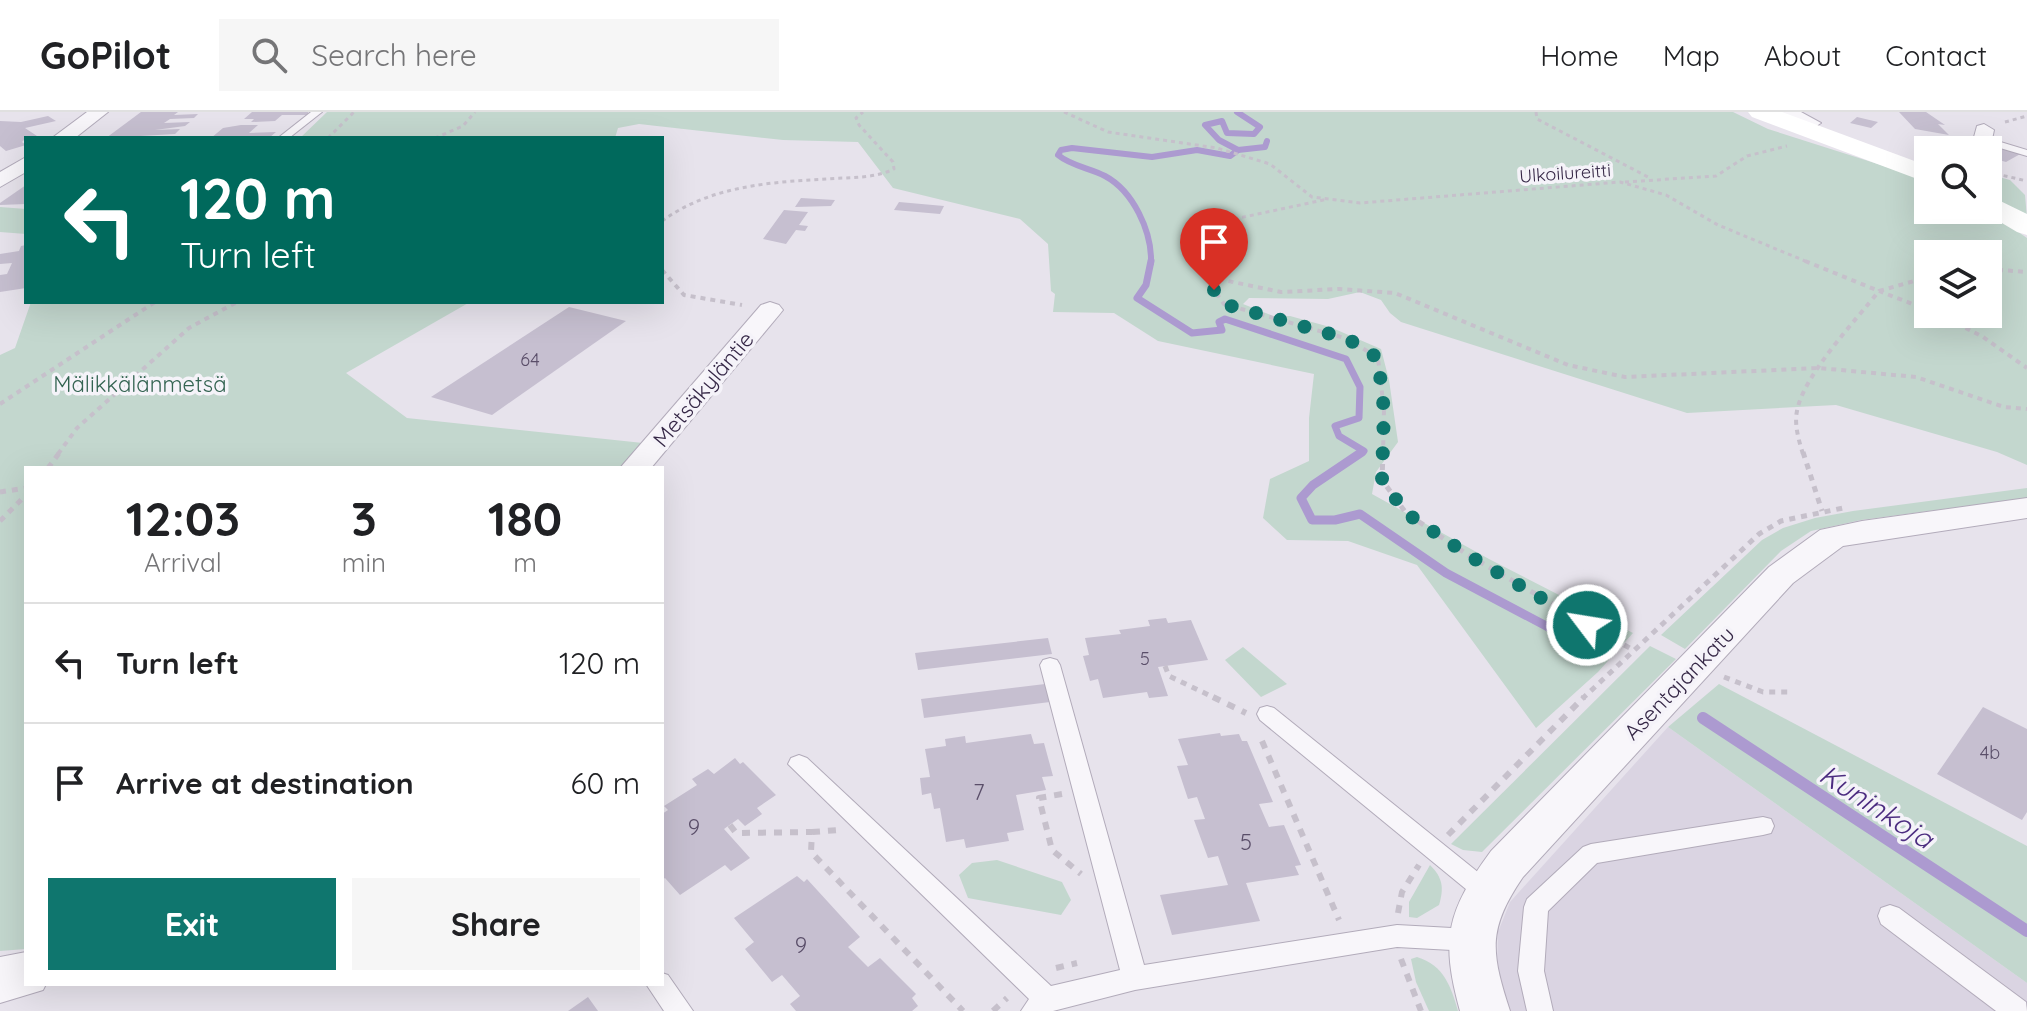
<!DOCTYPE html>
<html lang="en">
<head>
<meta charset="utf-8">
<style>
	:root { --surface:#fff; --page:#f6f6f6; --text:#202124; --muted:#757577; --line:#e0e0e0; --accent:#0f766e }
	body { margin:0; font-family:Quicksand,sans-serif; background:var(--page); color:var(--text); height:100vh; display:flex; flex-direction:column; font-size:30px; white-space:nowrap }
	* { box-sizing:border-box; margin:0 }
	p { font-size:26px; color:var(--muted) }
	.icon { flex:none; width:44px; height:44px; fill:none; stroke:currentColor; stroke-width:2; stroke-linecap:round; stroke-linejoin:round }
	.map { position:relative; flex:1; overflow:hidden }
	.side { position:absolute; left:24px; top:354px; width:640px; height:520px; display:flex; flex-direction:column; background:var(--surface); border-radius:0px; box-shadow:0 8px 32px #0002 }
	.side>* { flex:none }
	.banner { position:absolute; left:24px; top:24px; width:640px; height:168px; border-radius:0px; box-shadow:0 8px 32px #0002; background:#00695c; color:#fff; overflow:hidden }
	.buttons { position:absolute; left:1914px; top:24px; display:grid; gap:16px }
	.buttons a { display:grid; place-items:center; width:88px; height:88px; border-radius:0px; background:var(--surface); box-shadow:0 8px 32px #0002; font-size:40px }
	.pin { position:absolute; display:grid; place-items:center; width:68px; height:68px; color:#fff; margin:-82px -34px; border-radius:50% 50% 50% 0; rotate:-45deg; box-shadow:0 0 8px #0007 }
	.pin .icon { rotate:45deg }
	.me { position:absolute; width:88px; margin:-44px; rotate:301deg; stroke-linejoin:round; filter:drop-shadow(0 0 6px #0008) }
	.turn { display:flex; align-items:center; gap:28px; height:168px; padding:0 24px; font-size:36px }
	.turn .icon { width:104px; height:104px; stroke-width:2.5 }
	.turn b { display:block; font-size:56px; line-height:68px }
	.eta { display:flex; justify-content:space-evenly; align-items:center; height:136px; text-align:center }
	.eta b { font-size:48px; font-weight:700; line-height:56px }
	.primary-button { display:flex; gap:16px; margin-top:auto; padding:16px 24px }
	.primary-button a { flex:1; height:92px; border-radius:0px; background:var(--accent); color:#fff; font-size:32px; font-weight:700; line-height:92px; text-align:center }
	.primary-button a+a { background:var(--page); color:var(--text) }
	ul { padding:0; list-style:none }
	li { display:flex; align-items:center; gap:24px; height:120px; padding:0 24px; border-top:2px solid var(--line) }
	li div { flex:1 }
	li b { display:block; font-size:30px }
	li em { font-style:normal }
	header { display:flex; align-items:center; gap:48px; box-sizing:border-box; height:112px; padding:0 40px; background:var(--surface); border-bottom:2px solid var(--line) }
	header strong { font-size:38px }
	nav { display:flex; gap:44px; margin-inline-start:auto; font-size:28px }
	.search { width:560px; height:72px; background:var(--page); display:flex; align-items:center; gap:20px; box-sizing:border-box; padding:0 28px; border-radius:0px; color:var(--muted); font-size:30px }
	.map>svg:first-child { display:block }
	.built { fill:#dad4e2 }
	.green { fill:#c3d7ce; fill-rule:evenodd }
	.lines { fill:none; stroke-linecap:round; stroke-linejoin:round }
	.stream-far3 { stroke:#ac9ad0; stroke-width:6 }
	.stream-far2 { stroke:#ac9ad0; stroke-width:7 }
	.stream-far1 { stroke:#ac9ad0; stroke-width:9 }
	.stream { stroke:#ac9ad0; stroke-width:12 }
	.building { fill:#c6bfd0 }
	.service-casing { stroke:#b2abba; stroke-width:2 }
	.minor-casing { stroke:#b2abba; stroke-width:2 }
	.path-far3 { stroke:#c6c0cb; stroke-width:3; stroke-dasharray:4 4; stroke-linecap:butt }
	.path-far2 { stroke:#c6c0cb; stroke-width:4; stroke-dasharray:5 5; stroke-linecap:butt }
	.path-far1 { stroke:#c6c0cb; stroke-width:5; stroke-dasharray:6 6; stroke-linecap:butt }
	.path { stroke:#c6c0cb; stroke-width:6; stroke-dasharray:8 8; stroke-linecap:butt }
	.service { fill:#f8f6fa; fill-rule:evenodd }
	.minor { fill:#f8f6fa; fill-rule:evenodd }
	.secondary { fill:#fff; fill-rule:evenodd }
	.route { stroke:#0f766e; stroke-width:14; stroke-dasharray:0 25.2 }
	.labels { text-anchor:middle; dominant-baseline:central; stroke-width:7; stroke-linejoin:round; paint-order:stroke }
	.far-street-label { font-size:18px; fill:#362847; stroke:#f5f3f9 }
	.number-label { font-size:18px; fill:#5a4e69 }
	.park-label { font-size:22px; fill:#346452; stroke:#f5f3f9 }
	.street-label { font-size:22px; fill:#362847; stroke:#f5f3f9 }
	.near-number-label { font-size:22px; fill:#5a4e69 }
	.near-water-label { font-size:28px; font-style:italic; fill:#4c2d80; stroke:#f5f3f9 }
</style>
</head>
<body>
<header>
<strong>GoPilot</strong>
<div class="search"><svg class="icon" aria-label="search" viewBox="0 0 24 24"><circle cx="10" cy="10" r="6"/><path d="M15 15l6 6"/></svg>Search here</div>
<nav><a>Home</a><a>Map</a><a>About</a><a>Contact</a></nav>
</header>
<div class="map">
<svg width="2027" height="899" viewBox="0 0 2027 899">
	<rect width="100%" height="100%" fill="#e7e3ec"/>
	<!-- built -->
	<path class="built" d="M1668,615L2027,871V899H1510L1497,853L1498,820L1510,790Z"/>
	<!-- green -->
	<g class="green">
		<path d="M327,0H1733L1768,17L1928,68V98H1986L2027,126V353L1997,340L1836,293L1687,301L1401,210L1390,201L1381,188L1360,180L1328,187L1249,186L1243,192L1273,204H1290L1330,215L1381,237L1389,268L1398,330L1376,360L1372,382L1489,447L1633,521L1598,560L1536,616L1417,453L1348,429L1287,428L1263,406L1270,367L1309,349V306L1314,262L1158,229L1114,201L1053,200L1055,182L1051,179L1048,132L1020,107L893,76L858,30L783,28L639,12L618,16L615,26H300ZM1928,142H1988V202H1928Z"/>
		<path d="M1988,62L2010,68L2025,83L2027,106L1988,84Z"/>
		<path d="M0,95L26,97V122L0,120Z"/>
		<path d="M31,190H470L346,261L407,306L643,331L622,356H26V837L0,839V243L15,236Z"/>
		<path d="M2027,376V386L1861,408L1811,419L1781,439L1685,537L1661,523L1762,428L1783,416L1815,406L1853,399Z"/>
		<path d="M1650,534L1676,547L1482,740L1463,738L1451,732Z"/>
		<path d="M1243,535L1287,572L1261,585L1225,548Z"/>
		<path d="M1719,572L2027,734V871L1668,615Z"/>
		<path d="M997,748L1062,770L1071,788L1061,803L968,786L959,763L972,751Z"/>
		<path d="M1430,753C1443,766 1444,776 1439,793L1417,806L1409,805V790Z"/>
		<path d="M1417,845C1444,853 1451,875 1458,899H1429L1416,870L1411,847Z"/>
	</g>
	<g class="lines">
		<!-- stream-far3 -->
		<g class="stream-far3">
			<path d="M1238,38L1265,35L1267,29"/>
			<path d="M1151,151C1152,119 1133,79 1105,64C1090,56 1071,54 1058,43L1061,38L1072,36L1152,45L1197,38L1230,44L1238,38L1219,28L1205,13L1222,9L1227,21L1254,22L1260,15L1237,0"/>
		</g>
		<!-- stream-far2 -->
		<path class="stream-far2" d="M1151,149L1146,173L1137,186L1192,221L1222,218L1219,210L1225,207L1346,247L1360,275L1359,306L1335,314L1339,324L1364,339L1359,342"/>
		<!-- stream-far1 -->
		<path class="stream-far1" d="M1362,340L1313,373L1301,386L1312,408H1335L1360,402L1446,461L1601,543"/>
		<!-- stream -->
		<path class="stream" d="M1703,606L2027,819"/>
	</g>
	<!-- building -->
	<g class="building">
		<path d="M141,0H178L174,3L198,2L194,6L170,7L164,11L190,10L185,14L155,18L180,17L175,22L106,26Z"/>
		<path d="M252,0H308V3H282L275,9L251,10L254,7H244Z"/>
		<path d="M1899,0H1926L1945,13L1938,12L1949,23L1915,17Z"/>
		<path d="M48,4L56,9L25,16L40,26H26L22,30L26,33L6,39L0,34V9L21,10Z"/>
		<path d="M1857,5L1878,10L1871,16L1850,11Z"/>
		<path d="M241,13H258L249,21L276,20L269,26H211L223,16Z"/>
		<path d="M2005,36L2022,41L2006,50L1989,45Z"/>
		<path d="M26,73V92L0,93V91Z"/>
		<path d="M801,86L835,88L831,94L795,95Z"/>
		<path d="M899,90L944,94L940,102L894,98Z"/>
		<path d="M784,98L808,100L799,113L808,114L805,119L796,118L786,132L763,127Z"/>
		<path d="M26,133V176L0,180V163L7,162L12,151L0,152V142L19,139L21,134Z"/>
		<path d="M569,195L626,209L492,303L431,285Z"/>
		<path d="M1166,506L1168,511L1191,508L1208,548L1158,555L1168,584L1149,586L1147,580L1103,586L1098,567L1090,569L1083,544L1089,543L1085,526L1121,522L1119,518L1150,514L1148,508Z"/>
		<path d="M1048,526L1052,542L918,558L915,541Z"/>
		<path d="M1045,572L1050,590L924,606L921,587Z"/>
		<path d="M1983,595L2027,617V700L2022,708L1937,662Z"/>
		<path d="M1220,621L1221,624L1239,622L1242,629H1247L1273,690L1259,692L1269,715L1284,713L1301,753L1295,754L1299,763L1246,771L1260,809L1172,823L1160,783L1228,773L1218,744L1208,746L1194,708L1205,707L1197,685L1188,687L1177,654L1188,653L1178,627Z"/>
		<path d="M1031,622L1034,632L1044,631L1053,664L1042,665L1046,678L1016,683L1024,718L1007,721L1009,729L966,736L964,727L946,730L940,696L934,697L931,681L922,683L920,666L930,665L925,637L946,634L945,627L965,624L966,631Z"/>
		<path d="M735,646L740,652L743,650L776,683L757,696L762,702L745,714L738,707L724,717L750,746L731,759L725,753L680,783L665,766L662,768V702L668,698L664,694L697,673L692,667L708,657L714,662Z"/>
		<path d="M797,764L804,770L807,767L860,825L848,835L868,855L880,846L916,882L912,886L918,894L912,899H796L790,892L800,884L782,863L772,870L745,837L754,830L734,806Z"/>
		<path d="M588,885L598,899H568Z"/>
	</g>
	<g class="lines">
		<!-- service casing -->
		<g class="service-casing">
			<g id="service">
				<path d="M311,0H322L289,26H278Z"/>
				<path d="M1984,25L2027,38V44L1980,30L1979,28Z"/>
				<path d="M1050,546L1057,548L1060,553L1144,853L1397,813L1470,817L1479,820L1482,828L1479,836L1470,839L1397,835L1135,878L1053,899H1021L1029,887L788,652L791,646L799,643L807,646L1051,874L1120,858L1040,553L1043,548Z"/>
				<path d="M1267,594L1274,596L1494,773L1498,780L1494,787L1486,791L1478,787L1260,608L1257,602L1260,596Z"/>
				<path d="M1763,705L1771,707L1774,714L1771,721L1763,723L1597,751L1548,799L1544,859L1553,899H1527L1518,859L1524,795L1527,787L1583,735L1591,732Z"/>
				<path d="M1890,793L1899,796L2026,890L2027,899H1996L1881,812L1878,804L1881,796Z"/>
				<path d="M662,861L668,863L693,899H664L646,872H662Z"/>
			</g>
		</g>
		<!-- minor casing -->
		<g class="minor-casing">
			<g id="minor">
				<path d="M87,0H108L75,26H52Z"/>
				<path d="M1776,0H1801L1821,11L1812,17L1778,4Z"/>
				<path d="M1984,12L1994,18L1991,32L1980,38H1956L1974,25L1977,14Z"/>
				<path d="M26,45V60L0,75V60Z"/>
				<path d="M770,190L779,193L783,198L779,203L651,356H620L761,193Z"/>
				<path d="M2027,386V406L1843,434L1793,471L1523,765C1487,818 1491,840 1510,899H1460C1440,827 1447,799 1491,739L1769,455L1820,418L1862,409Z"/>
				<path d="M26,840V872H46L43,878L0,891V845Z"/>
			</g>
		</g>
		<!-- path-far3 -->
		<g class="path-far3">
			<path d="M1064,0L1108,20L1217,36L1270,52L1312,85L1360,91L1620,70L1666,83L1718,113L1810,151"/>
			<path d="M1536,0L1537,7L1650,66"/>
			<path d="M2005,10L2027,4"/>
			<path d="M328,26L354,0"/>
			<path d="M435,26L463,14L475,0"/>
			<path d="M1988,60L2027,69"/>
			<path d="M1625,70L1716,64L1747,44L1787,34"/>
			<path d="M662,109C710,74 770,70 827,67C850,65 873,67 894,57L893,50L859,13L856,6L863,0"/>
			<path d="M1204,151L1205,125L1211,112L1328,87"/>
		</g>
		<!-- path-far2 -->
		<g class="path-far2">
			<path d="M1204,149V164L1281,180L1339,177L1395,181L1568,253L1625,265L1819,256L1916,265L2004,295L2027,297"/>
			<path d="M1805,149L1879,179L1928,165"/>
			<path d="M1988,157L2027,160"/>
			<path d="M662,158L684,183L742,193"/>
			<path d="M1205,165L1224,192L1348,227L1378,246L1384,298L1383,342"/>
			<path d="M1939,202L1983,225L2027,256"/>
			<path d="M0,292L155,190"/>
			<path d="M58,342L77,316L189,216L237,190"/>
			<path d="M1803,342C1799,329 1794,313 1797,299C1803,264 1856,208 1879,179L1928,198"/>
		</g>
		<!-- path-far1 -->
		<g class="path-far1">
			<path d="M1383,340L1382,368L1406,401L1468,443L1633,538"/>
			<path d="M1803,340L1822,399"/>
			<path d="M48,356L60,340"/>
			<path d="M0,380L26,376"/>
			<path d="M0,409L26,383"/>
			<path d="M1165,554L1169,564L1217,587"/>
			<path d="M1724,565L1763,580H1792"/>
			<path d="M1582,587L1759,422L1781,409L1843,396"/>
		</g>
		<!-- path -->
		<g class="path">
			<path d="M1213,585L1246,601"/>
			<path d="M1262,629L1339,808"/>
			<path d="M1062,682L1039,686L1052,738L1081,762"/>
			<path d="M730,713L736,721L812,720L811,740L963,899"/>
			<path d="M812,720L838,718"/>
			<path d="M1448,723L1584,585"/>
			<path d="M1398,801L1402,780L1419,753"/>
			<path d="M1401,847L1421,899"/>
			<path d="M1056,856L1077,851"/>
			<path d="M993,899L1007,886"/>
		</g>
		<!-- service -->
		<use href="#service" class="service"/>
		<!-- minor -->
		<use href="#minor" class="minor"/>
		<!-- secondary -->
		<g class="secondary">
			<path d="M1748,0H1782L1928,54V71L1752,5Z"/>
			<path d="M1988,83L2027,102V123L2017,120L1980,98H1988Z"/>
		</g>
	</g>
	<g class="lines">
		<!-- route -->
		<path class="route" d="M1214,178L1224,192L1348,227L1378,246L1384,298L1382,368L1406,401L1468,443L1587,513"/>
	</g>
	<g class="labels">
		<!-- far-street labels -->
		<g class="far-street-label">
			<text transform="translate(1565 61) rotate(-4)">Ulkoilureitti</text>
		</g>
		<!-- number labels -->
		<g class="number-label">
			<text x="530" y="247">64</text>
			<text x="1145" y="546">5</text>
			<text x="1990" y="640">4b</text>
		</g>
		<!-- park labels -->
		<g class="park-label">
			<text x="140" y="272">Mälikkälänmetsä</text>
		</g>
		<!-- street labels -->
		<g class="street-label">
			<text transform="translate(703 277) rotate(-50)">Metsäkyläntie</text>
			<text transform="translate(1679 571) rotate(-46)">Asentajankatu</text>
		</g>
		<!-- near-number labels -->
		<g class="near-number-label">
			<text x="979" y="680">7</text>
			<text x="694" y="715">9</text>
			<text x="1246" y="730">5</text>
			<text x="801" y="833">9</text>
		</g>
		<!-- near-water labels -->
		<g class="near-water-label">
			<text transform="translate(1877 694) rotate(33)">Kuninkoja</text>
		</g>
	</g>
</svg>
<div class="buttons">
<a><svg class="icon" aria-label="search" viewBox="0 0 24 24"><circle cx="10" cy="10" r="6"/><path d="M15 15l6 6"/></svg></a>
<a><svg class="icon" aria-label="layers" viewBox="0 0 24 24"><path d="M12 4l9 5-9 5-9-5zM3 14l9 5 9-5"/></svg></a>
</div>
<div class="pin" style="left:1214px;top:178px;background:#d93025"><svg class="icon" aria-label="arrive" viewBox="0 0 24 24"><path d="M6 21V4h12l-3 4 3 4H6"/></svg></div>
<svg class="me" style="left:1587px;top:513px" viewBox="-20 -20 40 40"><circle r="17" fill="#0f766e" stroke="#fff" stroke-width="3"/><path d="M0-11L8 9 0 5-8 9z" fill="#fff"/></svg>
<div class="banner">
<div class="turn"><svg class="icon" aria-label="left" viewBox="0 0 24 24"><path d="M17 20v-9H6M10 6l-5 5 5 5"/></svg><div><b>120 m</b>Turn left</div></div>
</div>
<section class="side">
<div class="eta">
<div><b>12:03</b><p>Arrival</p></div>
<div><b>3</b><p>min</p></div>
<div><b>180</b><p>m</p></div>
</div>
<ul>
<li><svg class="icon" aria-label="left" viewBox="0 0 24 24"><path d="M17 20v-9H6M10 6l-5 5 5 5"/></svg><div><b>Turn left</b></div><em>120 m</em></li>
<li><svg class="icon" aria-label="arrive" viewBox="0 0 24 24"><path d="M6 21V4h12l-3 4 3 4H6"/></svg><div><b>Arrive at destination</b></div><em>60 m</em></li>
</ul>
<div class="primary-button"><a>Exit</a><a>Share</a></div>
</section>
</div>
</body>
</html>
